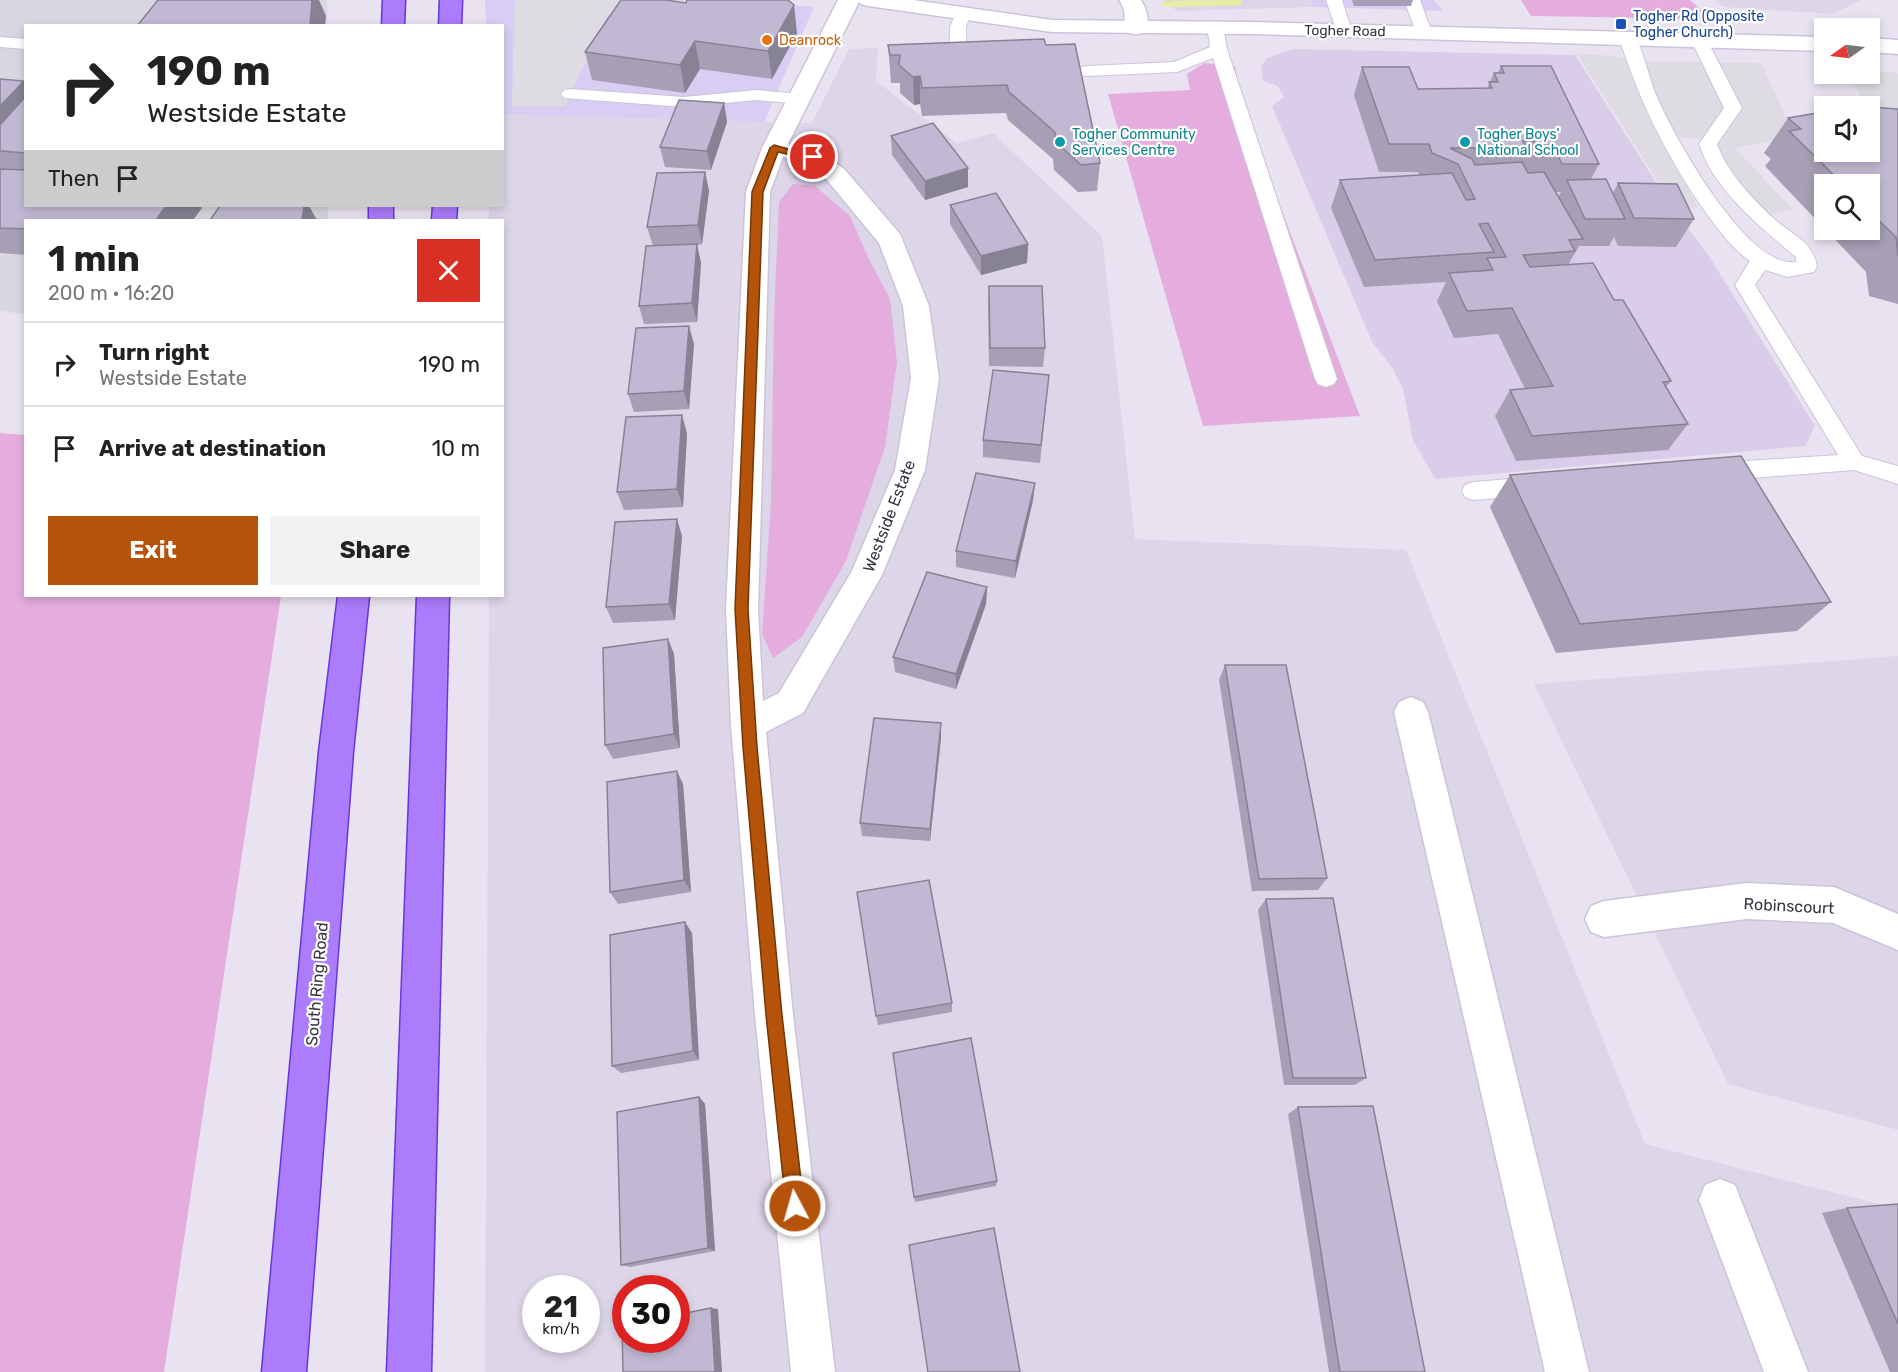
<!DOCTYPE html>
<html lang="en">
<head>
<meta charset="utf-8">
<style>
	:root { --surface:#fff; --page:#f2f2f2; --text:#222; --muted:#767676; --line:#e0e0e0; --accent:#b45309 }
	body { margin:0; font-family:Rubik,sans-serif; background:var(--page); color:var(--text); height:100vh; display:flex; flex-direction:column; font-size:22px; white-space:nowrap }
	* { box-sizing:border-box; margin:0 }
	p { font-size:20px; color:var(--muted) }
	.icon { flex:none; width:33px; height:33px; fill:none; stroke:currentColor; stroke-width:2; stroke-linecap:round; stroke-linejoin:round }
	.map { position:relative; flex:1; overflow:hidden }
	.side { position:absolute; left:24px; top:219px; width:480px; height:378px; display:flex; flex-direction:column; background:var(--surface); border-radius:0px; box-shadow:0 3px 9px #0003 }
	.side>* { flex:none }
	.hud { position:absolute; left:24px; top:24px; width:480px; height:183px; border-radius:0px; box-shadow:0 3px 9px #0003; background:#fff; color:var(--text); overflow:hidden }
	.needle { width:39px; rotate:256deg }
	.controls { position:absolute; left:1814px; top:18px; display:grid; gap:12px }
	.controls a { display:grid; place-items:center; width:66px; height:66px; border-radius:0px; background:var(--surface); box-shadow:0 3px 9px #0003; font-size:30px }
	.speed { position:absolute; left:522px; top:1275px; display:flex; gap:12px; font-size:30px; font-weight:700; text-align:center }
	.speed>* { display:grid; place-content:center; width:78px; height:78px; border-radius:50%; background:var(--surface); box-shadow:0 3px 9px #0003; line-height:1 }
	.speed small { font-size:15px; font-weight:400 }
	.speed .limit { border:9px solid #d22; background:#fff; color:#111 }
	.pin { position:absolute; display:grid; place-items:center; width:51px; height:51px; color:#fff; margin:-26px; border:3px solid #fff; border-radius:50%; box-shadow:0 2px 6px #0007 }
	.me { position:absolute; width:66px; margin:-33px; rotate:354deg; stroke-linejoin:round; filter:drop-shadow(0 0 4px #0008) }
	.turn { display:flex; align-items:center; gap:21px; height:126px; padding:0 24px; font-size:27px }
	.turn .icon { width:78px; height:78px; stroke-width:2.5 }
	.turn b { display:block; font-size:42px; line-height:51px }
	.then { display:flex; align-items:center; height:57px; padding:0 24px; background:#0003; gap:12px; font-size:22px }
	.round { display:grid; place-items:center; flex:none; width:63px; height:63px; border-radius:0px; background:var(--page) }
	.overview { display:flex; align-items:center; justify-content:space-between; height:102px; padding:0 24px }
	h1 { font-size:36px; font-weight:700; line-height:45px }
	.action { display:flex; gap:12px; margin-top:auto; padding:12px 24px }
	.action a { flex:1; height:69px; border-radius:0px; background:var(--accent); color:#fff; font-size:24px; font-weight:700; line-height:69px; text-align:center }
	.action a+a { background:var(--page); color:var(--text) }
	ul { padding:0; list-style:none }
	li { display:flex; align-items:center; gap:18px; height:84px; padding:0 24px; border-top:2px solid var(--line) }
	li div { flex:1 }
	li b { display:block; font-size:22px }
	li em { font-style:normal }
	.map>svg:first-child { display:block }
	.residential { fill:#ddd6e9; fill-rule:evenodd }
	.commercial { fill:#d8cef4 }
	.industrial { fill:#d8d6e0 }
	.education { fill:#d9cdea }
	.green { fill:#e5adde }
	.parking { fill:#dedce2 }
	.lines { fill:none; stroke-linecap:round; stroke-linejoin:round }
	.stream { fill:#e7eea0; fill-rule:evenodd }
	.service-casing { stroke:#cbc3da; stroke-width:2 }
	.minor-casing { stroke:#cbc3da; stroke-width:3 }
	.tertiary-casing { stroke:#cbc3da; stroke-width:3 }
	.trunk-casing { stroke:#6936d9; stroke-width:3 }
	.service { fill:#fff; fill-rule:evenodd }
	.minor { fill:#fff; fill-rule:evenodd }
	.tertiary { fill:#fff; fill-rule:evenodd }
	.trunk { fill:#ab7cfb; fill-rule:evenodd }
	.wall { fill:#a69fb5; fill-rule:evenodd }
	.shaded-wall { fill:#878294 }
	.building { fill:#c1b9d3; stroke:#878294; stroke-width:1.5 }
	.route { fill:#b45309; stroke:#753606; stroke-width:1.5 }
	.transit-dot { fill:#1a4fb4; stroke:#fff; stroke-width:2 }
	.food-dot { fill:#e8710a; stroke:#fff; stroke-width:2 }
	.culture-dot { fill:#0f9aa8; stroke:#fff; stroke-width:2 }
	.labels { text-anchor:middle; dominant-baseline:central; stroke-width:4.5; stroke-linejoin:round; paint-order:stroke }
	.far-transit-label { font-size:14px; fill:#164399; stroke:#fff; text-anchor:start }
	.far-street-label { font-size:14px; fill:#383443; stroke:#fff }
	.far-food-label { font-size:14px; fill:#c56008; stroke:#fff; text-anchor:start }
	.far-culture-label { font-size:14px; fill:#0d838f; stroke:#fff; text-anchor:start }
	.street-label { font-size:16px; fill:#383443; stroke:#fff }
</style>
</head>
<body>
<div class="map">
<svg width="1898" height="1372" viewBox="0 0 1898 1372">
	<rect width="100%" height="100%" fill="#e9e3f1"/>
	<!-- residential -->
	<g class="residential">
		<path d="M1164,0H1311L1313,7L1177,11Z"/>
		<path d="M1715,0H1861L1833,14L1723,7Z"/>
		<path d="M878,48L876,81L957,143L993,133L1102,236L1135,539L1406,550L1645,1144L1898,1209V1372H485L489,596H502V220H489V206H502L503,114L812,123L849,49ZM536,1288H586V1340H536ZM626,1288H676V1340H626Z"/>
		<path d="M1898,656V1130L1728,1084L1534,684Z"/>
	</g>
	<!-- commercial -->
	<g class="commercial">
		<path d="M485,0H729L814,7L764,122L503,114L502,26L486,25Z"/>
		<path d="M1311,0H1434L1444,11L1313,7Z"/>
	</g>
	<!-- industrial -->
	<g class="industrial">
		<path d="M0,0H327V25L26,26L25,94L0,92Z"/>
		<path d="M0,162L26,206H328V220H26L25,314L0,311Z"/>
	</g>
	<!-- education -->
	<path class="education" d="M1293,49L1575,55L1671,206L1709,256L1815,426L1805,446L1435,479L1413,440L1403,389L1393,369L1372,342L1272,106L1284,97L1278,86L1263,81L1261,66L1267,58Z"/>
	<!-- green -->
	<g class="green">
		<path d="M1521,0H1690L1711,19L1531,16Z"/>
		<path d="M1204,63L1235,66L1242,106L1360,416L1203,426L1108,94L1190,90L1187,74Z"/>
		<path d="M793,184L815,186L850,216L868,257L890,299L897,362L885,447L846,561L802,637L773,658L762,634L771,502L774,317L779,202Z"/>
		<path d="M0,433L25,435L26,596H281L164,1372H0Z"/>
	</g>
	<!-- parking -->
	<g class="parking">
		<path d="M515,0H699L682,25L607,15L565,106H512Z"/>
		<path d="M1577,54H1594L1645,61L1761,63L1795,137L1735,148L1793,210L1767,215L1725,164L1716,147L1720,139L1661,137L1698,207H1674Z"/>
		<path d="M1869,71L1898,73V143L1869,110V106H1867L1847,74H1869Z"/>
	</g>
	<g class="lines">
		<!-- stream -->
		<path class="stream" d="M1239,0L1242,1V5L1166,7L1161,4L1166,1Z"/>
		<!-- service casing -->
		<g class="service-casing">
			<g id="service">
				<path d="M1326,0H1342L1352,31L1350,35H1338Z"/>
				<path d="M1404,0H1420L1432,33L1430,37H1418Z"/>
				<path d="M963,8L971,13L966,27L967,61L964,65H952L949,61L950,27L957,10Z"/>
				<path d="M1216,27L1224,32L1227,49L1337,379L1334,384L1326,387L1318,384L1315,379L1213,58L1177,72L1087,76L1081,75L1078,71L1081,67L1087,66L1174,62L1210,47L1208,32Z"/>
				<path d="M1627,33C1631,34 1632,34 1635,37C1643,49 1650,82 1657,97C1674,137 1748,270 1796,262V257C1759,226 1714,190 1699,144L1724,108L1691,40L1699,35L1707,40L1742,108L1717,144C1727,172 1751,197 1772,217C1791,235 1813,240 1817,267L1814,272L1788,277L1765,270L1755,285L1862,456L1898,466V484L1854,470L1715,481L1707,478L1704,472L1707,466L1715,463L1838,455L1735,285L1750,261C1729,246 1714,224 1699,203C1662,147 1640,101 1619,38Z"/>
				<path d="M0,37L26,39V49L0,47Z"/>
				<path d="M570,89L684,97L757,90L800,94L806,95L809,99L806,103L800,104L757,100L684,107L564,98L561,94L564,90Z"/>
				<path d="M1535,477L1543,480L1546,486L1543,492L1535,495L1473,500L1465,497L1462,491L1465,485L1473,482Z"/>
			</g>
		</g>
		<!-- minor casing -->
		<g class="minor-casing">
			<g id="minor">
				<path d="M838,0H860L788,144L821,152L845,170L900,234L929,306L939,378L925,470L882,575L803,713L766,732L793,1015L835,1372H791L755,1015L731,725L726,609L746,192L762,148ZM783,157L805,162L827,180L879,243L903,306L911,378L895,470L852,571L779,693L763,701L758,609L770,192Z"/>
				<path d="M1119,0H1141C1147,10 1151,22 1144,33L1136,34L1128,33C1121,22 1129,14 1119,0Z"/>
				<path d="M1411,697L1423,702L1428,712L1589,1372H1545L1394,712L1399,702Z"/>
				<path d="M1747,883L1834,887L1898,914V950L1833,923L1747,919L1604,937L1591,932L1585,919L1591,906L1604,901Z"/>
				<path d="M1720,1179L1735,1185L1808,1372H1764L1699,1200L1705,1185Z"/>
			</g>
		</g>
		<!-- tertiary casing -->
		<g class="tertiary-casing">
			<g id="tertiary">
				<path d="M857,0H913L1052,20L1251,22L1824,37V51L1251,34L1052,32L868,6L861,4Z"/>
				<path d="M1869,38L1898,40V54L1869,52Z"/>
			</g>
		</g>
		<!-- trunk casing -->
		<g class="trunk-casing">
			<g id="trunk">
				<path d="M383,0H405L404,26H382Z"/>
				<path d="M440,0H462L461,26H439Z"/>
				<rect x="369" y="206" width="24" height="14"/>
				<path d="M433,206H457L456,220H432Z"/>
				<path d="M338,596H369L353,752L306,1372H262L319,752Z"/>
				<path d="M417,596H449L431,1372H387Z"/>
			</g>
		</g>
		<!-- service -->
		<use href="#service" class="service"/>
		<!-- minor -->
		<use href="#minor" class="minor"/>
		<!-- tertiary -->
		<use href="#tertiary" class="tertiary"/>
		<!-- trunk -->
		<use href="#trunk" class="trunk"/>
	</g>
	<!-- wall -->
	<g class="wall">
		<path d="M621,0L797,33L772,79L700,69L685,93L592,80L585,52Z"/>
		<path d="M1352,0H1413L1411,6H1354Z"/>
		<path d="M888,45H1046L1100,163L1097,191L1078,192L1054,170L1053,159L1008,120L1006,113L922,116L920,104L914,105L900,93V83H891Z"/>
		<path d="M1501,66L1599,164L1591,179L1613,193L1618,183L1694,219L1676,247L1618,246L1614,237L1609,246H1579L1568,265L1614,300L1671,381L1666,387L1688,424L1668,450L1516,461L1495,416L1510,390L1525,389L1498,334L1454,338L1437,301L1446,282L1364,287L1331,208L1340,180L1419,175L1418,172H1379L1354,95L1362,67L1418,89L1487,88L1494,73H1498ZM1555,192H1561L1558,197Z"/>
		<path d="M0,79L24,81L26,84V206L202,208L26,220V255L0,253Z"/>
		<path d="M724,103L727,122L711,170L665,167L660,147Z"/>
		<path d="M1898,109V304L1869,296L1866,272L1826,230H1869V184H1824V228L1765,166L1771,159L1764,153L1788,118Z"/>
		<path d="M891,136L968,187L925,200L892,155Z"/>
		<path d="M705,172L709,191L702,244L697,245L701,263L697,322L644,324L639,306L653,246L647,227Z"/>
		<path d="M950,205L1028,244L1027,263L981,275L950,224Z"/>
		<path d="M989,286L1045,348L1043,367L989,366L988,304Z"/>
		<path d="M694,344L689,409L634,412L628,394Z"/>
		<path d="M1049,375L1040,463L983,457V440Z"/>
		<path d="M687,433L683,507L624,510L617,492Z"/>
		<path d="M1510,475L1831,602L1797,631L1556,653L1490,507Z"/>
		<path d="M1035,483L1033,500L1015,578L956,567V551Z"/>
		<path d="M682,536L675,620L613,623L606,607Z"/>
		<path d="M987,587L986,604L956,689L895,672L893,657Z"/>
		<path d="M668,639L674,654L680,748L613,759L605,745Z"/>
		<path d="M1225,665L1327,878L1318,890L1252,891L1219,680Z"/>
		<path d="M941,738L930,841L862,836L860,823Z"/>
		<path d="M683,784L691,892L618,904L610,892Z"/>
		<path d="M1266,899L1366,1078L1355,1085H1284L1258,910Z"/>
		<path d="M692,933L699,1060L621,1073L612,1066Z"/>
		<path d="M952,1003V1012L878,1025L876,1016Z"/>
		<path d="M893,1053L997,1181L996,1186L915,1202Z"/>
		<path d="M699,1097L705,1104L715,1251L630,1267L621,1265Z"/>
		<path d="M1298,1107L1425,1372H1329L1288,1114Z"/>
		<path d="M1898,1204V1372H1890L1822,1213L1847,1208Z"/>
	</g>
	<!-- shaded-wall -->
	<g class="shaded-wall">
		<path d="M295,0H319L326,16L325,26H310Z"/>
		<path d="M794,5L797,33L772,79L768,51Z"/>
		<path d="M695,41L700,69L685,93L680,65Z"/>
		<path d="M920,76V104L914,105L913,77Z"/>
		<path d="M24,81L26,84V129L0,151V106Z"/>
		<path d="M724,103L727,122L711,170L707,151Z"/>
		<path d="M968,168V187L925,200V181Z"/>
		<path d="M705,172L709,191L702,244L698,225Z"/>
		<path d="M166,206H200L202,208L193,220H156Z"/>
		<path d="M304,206H309L317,220H302Z"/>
		<path d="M697,244L701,263L697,322L692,303Z"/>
		<path d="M1028,244L1027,263L981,275V256Z"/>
		<path d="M689,326L694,344L689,409L684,391Z"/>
		<path d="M682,415L687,433L683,507L677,489Z"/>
		<path d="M1035,483L1033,500L1015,578L1016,561Z"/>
		<path d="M677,519L682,536L675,620L669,604Z"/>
		<path d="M987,587L986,604L956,689V674Z"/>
		<path d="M668,639L674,654L680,748L674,734Z"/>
		<path d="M941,723V738L930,841V829Z"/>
		<path d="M677,771L683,784L691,892L684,880Z"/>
		<path d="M685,922L692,933L699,1060L693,1051Z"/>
		<path d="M699,1097L705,1104L715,1251L708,1248Z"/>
		<path d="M711,1308L718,1309L722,1372H715Z"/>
	</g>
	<!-- building -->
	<g class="building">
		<path d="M158,0H312L310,26H137Z"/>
		<path d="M621,0H666L686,3L687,0H788L794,5L768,51L695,41L680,65L585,52Z"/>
		<path d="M1044,39L1046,45L1075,44L1100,163L1081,165L1056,142L1055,132L1009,92L1007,85L922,88L920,76L913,77L899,65L900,55H890L888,45Z"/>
		<path d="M1501,66H1551L1599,164H1562L1553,145H1536L1534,141H1523L1526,148H1450L1472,159L1475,165L1522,162L1528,173L1544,172L1583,239L1569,240L1575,251L1523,255L1530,267L1593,263L1614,300H1623L1671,381L1663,382L1688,424L1532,436L1510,390L1553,386L1512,308L1467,311L1449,273L1493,270L1487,258L1506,257L1488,223L1479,224L1494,252L1375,260L1340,180L1452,173L1466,200L1475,199L1458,164L1432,153L1429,144H1389L1362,67H1409L1418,89L1492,88L1489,82H1498L1494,73H1504Z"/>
		<path d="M0,79L24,81L0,106Z"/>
		<path d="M26,96V153L0,151V125Z"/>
		<path d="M679,100L724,103L707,151L660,147Z"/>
		<path d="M1838,105L1863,106H1839Z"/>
		<path d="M1869,107L1898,109V256L1896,237L1869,211V184H1843L1789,131L1801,129L1788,118L1824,112V152H1869Z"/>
		<path d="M933,123L968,168L925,181L891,136Z"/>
		<path d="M0,169L26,170V206H166L156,220H26V229L0,228Z"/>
		<path d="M705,172L698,225L647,227L657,173Z"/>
		<path d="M1606,179L1625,219H1585L1567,180Z"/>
		<path d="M1618,183L1677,184L1694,219L1634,218Z"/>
		<path d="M996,193L1028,244L981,256L950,205Z"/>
		<path d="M220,206H304L302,220H210Z"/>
		<path d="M697,244L692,303L639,306L646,246Z"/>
		<path d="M989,286H1042L1045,348H990Z"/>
		<path d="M689,326L684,391L628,394L636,328Z"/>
		<path d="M993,370L1049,375L1041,445L983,440Z"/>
		<path d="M682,415L677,489L617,492L626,417Z"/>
		<path d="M1741,456L1831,602L1580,624L1510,475Z"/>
		<path d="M976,473L1035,483L1016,561L956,551Z"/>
		<path d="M677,519L669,604L606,607L615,522Z"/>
		<path d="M927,572L987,587L956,674L893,657Z"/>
		<path d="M668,639L674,734L605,745L603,648Z"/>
		<path d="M1225,665H1286L1327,878L1259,879Z"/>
		<path d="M874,718L941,723L930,829L860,823Z"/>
		<path d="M677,771L684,880L610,892L607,782Z"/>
		<path d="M929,880L952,1003L876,1016L857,892Z"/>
		<path d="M1333,898L1366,1078H1293L1266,899Z"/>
		<path d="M685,922L693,1051L612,1066L610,935Z"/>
		<path d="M971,1038L997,1181L914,1197L893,1053Z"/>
		<path d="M699,1097L708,1248L621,1265L617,1112Z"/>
		<path d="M1373,1106L1425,1372H1340L1298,1107Z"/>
		<path d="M1898,1204V1324L1847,1208Z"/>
		<path d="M994,1228L1020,1372H928L909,1245Z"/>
		<path d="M711,1308L715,1372H623L622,1325H626V1340H676V1315Z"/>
	</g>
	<!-- route -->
	<path class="route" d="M774,145L818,157L813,160L778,152L763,192L748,609L757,747L782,1015L804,1206L801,1212L795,1214L789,1212L786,1206L766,1015L743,747L735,609L752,192L770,148Z"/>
	<!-- markers -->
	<rect class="transit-dot" x="1615" y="18" width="12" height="12" rx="3"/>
	<circle class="food-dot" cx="767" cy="40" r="6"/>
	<g class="culture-dot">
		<circle cx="1060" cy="142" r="6"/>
		<circle cx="1465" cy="142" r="6"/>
	</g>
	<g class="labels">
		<!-- far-transit labels -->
		<g class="far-transit-label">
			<text x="1633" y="16">Togher Rd (Opposite<tspan x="1633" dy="16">Togher Church)</tspan></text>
		</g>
		<!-- far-street labels -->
		<g class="far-street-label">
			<text transform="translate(1345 31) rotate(1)">Togher Road</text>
		</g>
		<!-- far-food labels -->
		<g class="far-food-label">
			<text x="779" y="40">Deanrock</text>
		</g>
		<!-- far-culture labels -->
		<g class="far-culture-label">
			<text x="1072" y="134">Togher Community<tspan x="1072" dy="16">Services Centre</tspan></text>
			<text x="1477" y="134">Togher Boys'<tspan x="1477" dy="16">National School</tspan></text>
		</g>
		<!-- street labels -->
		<g class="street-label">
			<text transform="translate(889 516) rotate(-69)">Westside Estate</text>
			<text transform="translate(1789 906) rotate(3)">Robinscourt</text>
			<text transform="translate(317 984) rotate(-85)">South Ring Road</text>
		</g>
	</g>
</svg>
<div class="controls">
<a><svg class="needle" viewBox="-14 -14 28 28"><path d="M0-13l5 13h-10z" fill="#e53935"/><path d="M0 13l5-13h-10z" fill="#767676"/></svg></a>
<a><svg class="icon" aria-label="sound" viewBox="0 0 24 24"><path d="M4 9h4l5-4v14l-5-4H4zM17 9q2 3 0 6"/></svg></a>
<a><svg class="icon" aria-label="search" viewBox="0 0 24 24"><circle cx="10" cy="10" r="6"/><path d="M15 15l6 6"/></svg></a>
</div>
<div class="speed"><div>21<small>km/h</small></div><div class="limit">30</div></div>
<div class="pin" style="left:813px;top:157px;background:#d93025"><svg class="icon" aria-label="arrive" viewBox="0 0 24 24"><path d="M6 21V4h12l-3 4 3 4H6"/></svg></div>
<svg class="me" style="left:795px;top:1206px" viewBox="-20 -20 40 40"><circle r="17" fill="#b45309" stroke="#fff" stroke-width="3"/><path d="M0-11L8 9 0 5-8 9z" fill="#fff"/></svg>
<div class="hud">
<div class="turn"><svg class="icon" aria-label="right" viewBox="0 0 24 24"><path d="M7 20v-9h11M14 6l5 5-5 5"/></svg><div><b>190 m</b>Westside Estate</div></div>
<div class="then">Then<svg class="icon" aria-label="arrive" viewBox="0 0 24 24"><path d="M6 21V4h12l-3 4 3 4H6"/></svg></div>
</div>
<section class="side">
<div class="overview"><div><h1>1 min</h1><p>200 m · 16:20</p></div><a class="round" style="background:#d93025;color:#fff"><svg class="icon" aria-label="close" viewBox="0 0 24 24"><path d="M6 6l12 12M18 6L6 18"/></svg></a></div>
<ul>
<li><svg class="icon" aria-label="right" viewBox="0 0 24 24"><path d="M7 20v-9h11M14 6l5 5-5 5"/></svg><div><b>Turn right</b><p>Westside Estate</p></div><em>190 m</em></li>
<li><svg class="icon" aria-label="arrive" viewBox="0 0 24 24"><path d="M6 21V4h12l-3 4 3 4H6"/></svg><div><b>Arrive at destination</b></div><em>10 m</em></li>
</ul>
<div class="action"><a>Exit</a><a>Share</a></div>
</section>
</div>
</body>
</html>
